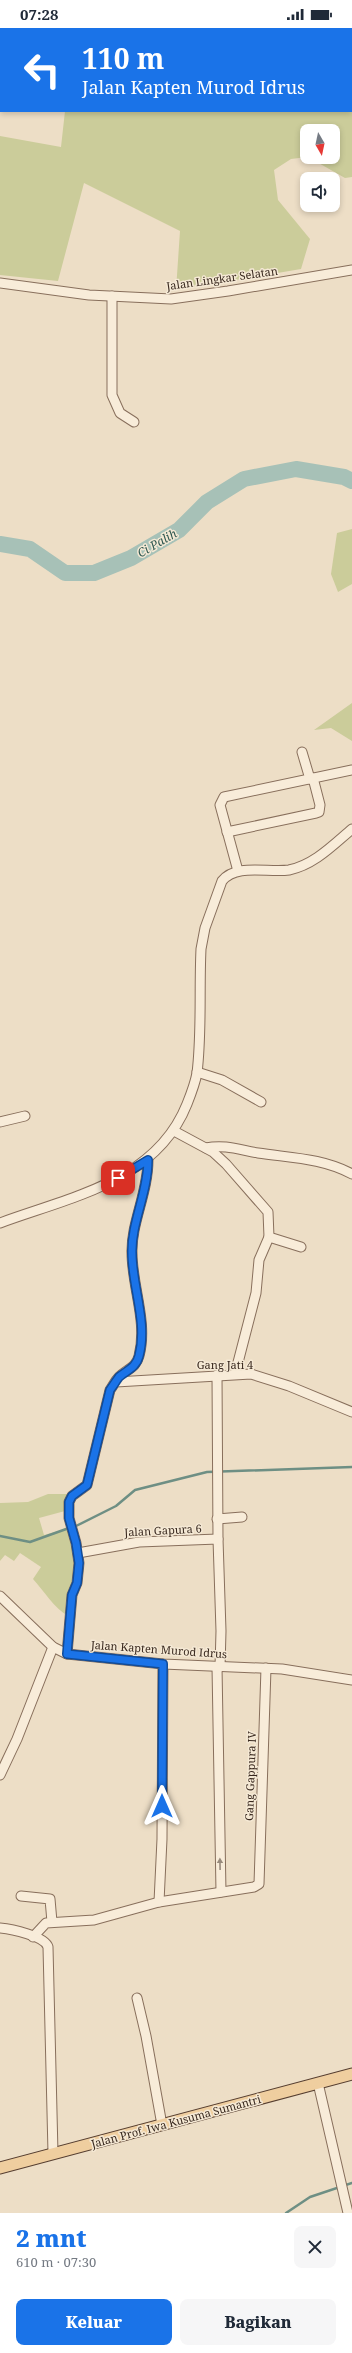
<!DOCTYPE html>
<html lang="id">
<head>
<meta charset="utf-8">
<style>
	:root { --surface:#fff; --page:#f6f6f7; --text:#1f2937; --muted:#747a83; --accent:#1a73e8 }
	body { margin:0; font-family:"Noto Serif",serif; background:var(--page); color:var(--text); height:100vh; display:flex; flex-direction:column; font-size:15px; white-space:nowrap }
	* { box-sizing:border-box; margin:0 }
	p { font-size:13px; color:var(--muted) }
	.icon { flex:none; width:22px; height:22px; fill:none; stroke:currentColor; stroke-width:2; stroke-linecap:round; stroke-linejoin:round }
	.map { position:relative; height:2185px; overflow:hidden }
	.panel { display:flex; flex-direction:column; background:var(--surface); flex:1 }
	.panel>* { flex:none }
	.banner { position:absolute; left:0px; top:0px; width:352px; height:84px; box-shadow:0 2px 6px #0003; background:#1a73e8; color:#fff; overflow:hidden }
	.needle { width:26px; rotate:171deg }
	.controls { position:absolute; left:300px; top:96px; display:grid; gap:8px }
	.controls a { display:grid; place-items:center; width:40px; height:40px; border-radius:8px; background:var(--surface); box-shadow:0 2px 6px #0003; font-size:20px }
	.pin { position:absolute; display:grid; place-items:center; width:34px; height:34px; color:#fff; margin:-17px; border-radius:8px; box-shadow:0 2px 6px #0006 }
	.me { position:absolute; width:44px; margin:-22px; rotate:0deg; stroke-linejoin:round; filter:drop-shadow(0 0 3px #0008) }
	.turn { display:flex; align-items:center; gap:14px; height:84px; padding:0 16px; font-size:18px }
	.turn .icon { width:52px; height:52px; stroke-width:2.5 }
	.turn b { display:block; font-size:28px; line-height:34px }
	.round { display:grid; place-items:center; flex:none; width:42px; height:42px; border-radius:8px; background:var(--page) }
	.head { display:flex; align-items:center; justify-content:space-between; height:68px; padding:0 16px }
	h1 { font-size:24px; font-weight:800; line-height:30px; color:var(--accent) }
	.action { display:flex; gap:8px; margin-top:auto; padding:8px 16px }
	.action a { flex:1; height:46px; border-radius:8px; background:var(--accent); color:#fff; font-size:16px; font-weight:800; line-height:46px; text-align:center }
	.action a+a { background:var(--page); color:var(--text) }
	.status { display:flex; justify-content:space-between; align-items:center; height:28px; padding:0 20px; background:var(--surface); direction:ltr }
	.status svg { height:11px; fill:currentColor }
	.map>svg:first-child { display:block }
	.green { fill:#cbcc9a }
	.lines { fill:none; stroke-linecap:round; stroke-linejoin:round }
	.stream { stroke:#6e8f84; stroke-width:2.5 }
	.river { stroke:#a7c1b7; stroke-width:16 }
	.minor-casing { stroke:#886f5c; stroke-width:11 }
	.major-casing { stroke:#563e30; stroke-width:13 }
	.minor { stroke:#f8ecd9; stroke-width:9 }
	.major { stroke:#efce9f; stroke-width:11 }
	.oneway { fill:#988a7c }
	.route-casing { stroke:#114b97; stroke-width:10 }
	.route { stroke:#1a73e8; stroke-width:7 }
	.labels { text-anchor:middle; dominant-baseline:central; stroke-width:3; stroke-linejoin:round; paint-order:stroke }
	.street-label { font-size:11px; fill:#39291f; stroke:#f5e9d5 }
	.water-label { font-size:12px; font-style:italic; fill:#2f5851; stroke:#f5e9d5 }
</style>
</head>
<body>
<div class="status"><b>07:28</b><svg viewBox="0 0 49 12"><path d="M0 12V9h3v3zM5 12V6h3v6zM10 12V3h3v9zM15 12V0h3v12zM26 1h20v11H26zM47 4h2v5h-2z"/></svg></div>
<div class="map">
<svg width="352" height="2185" viewBox="0 0 352 2185">
	<rect width="100%" height="100%" fill="#eddec6"/>
	<!-- green -->
	<g class="green">
		<path d="M161,0H352V149L345,150L308,129H333V103H307V129L291,131L274,142L278,172L310,211L301,241L176,262L180,203L84,155L58,253L0,247V108L61,119L65,83H351V1Z"/>
		<path d="M352,501V556L338,564L331,546L337,505Z"/>
		<path d="M352,675V713L331,700L314,702Z"/>
		<path d="M48,1466H70L65,1483L39,1490L44,1507L69,1500L76,1541L68,1588C54,1580 44,1563 33,1551L41,1539L20,1525L14,1533L5,1527L0,1533V1475L28,1474Z"/>
	</g>
	<g class="lines">
		<!-- stream -->
		<g class="stream">
			<path d="M74,1499L116,1478L135,1462L207,1444L352,1439"/>
			<path d="M0,1508L30,1514L69,1500"/>
			<path d="M286,2185L310,2169L352,2155"/>
		</g>
		<!-- river -->
		<path class="river" d="M0,516L30,521L65,545H94L131,530L179,502L207,474L244,451L296,441L344,449L352,453"/>
		<!-- minor casing -->
		<g class="minor-casing">
			<g id="minor">
				<path d="M0,255L89,267L171,271L228,263L352,242"/>
				<path d="M112,268V367L120,385L134,394"/>
				<path d="M302,724L310,751"/>
				<path d="M227,804L316,785L319,784L320,777L313,750"/>
				<path d="M238,843L220,777L224,769L352,742"/>
				<path d="M197,1044L222,1052L261,1074"/>
				<path d="M0,1094L25,1088"/>
				<path d="M174,1103L213,1124L226,1136L268,1184L269,1209L301,1219"/>
				<path d="M206,1120C225,1116 240,1122 258,1125C291,1130 322,1130 352,1146"/>
				<path d="M0,1195C70,1169 156,1154 187,1076C191,1066 195,1056 197,1045C202,1004 199,962 201,921L205,900L222,853C236,835 268,845 289,842C314,837 333,817 352,801"/>
				<path d="M235,1346L256,1265L259,1232L269,1209"/>
				<path d="M217,1347L218,1511"/>
				<path d="M116,1354L251,1346L289,1358L352,1384"/>
				<path d="M217,1491L242,1489"/>
				<path d="M78,1525L139,1514L218,1511L221,1603L220,1639"/>
				<path d="M0,1568L53,1619L67,1626L163,1636L282,1641L352,1652"/>
				<path d="M67,1626L72,1567L77,1555L79,1535L76,1515L69,1490V1474L72,1468L87,1457L110,1362C113,1358 115,1353 119,1349C127,1341 136,1340 139,1328C148,1294 132,1259 132,1225C131,1195 148,1165 148,1132"/>
				<path d="M217,1639L221,1864"/>
				<path d="M0,1747L17,1711L53,1619"/>
				<path d="M21,1868L50,1871L52,1894"/>
				<path d="M159,1874L162,1811L163,1636"/>
				<path d="M0,1900C11,1901 45,1908 48,1919L53,2125"/>
				<path d="M33,1909L46,1895L94,1892L159,1874L254,1859L259,1856L266,1640"/>
				<path d="M137,1970L146,2008L162,2097"/>
				<path d="M318,2055L348,2185"/>
			</g>
		</g>
		<!-- major casing -->
		<g class="major-casing">
			<path id="major" d="M0,2140L352,2046"/>
		</g>
		<!-- minor -->
		<use href="#minor" class="minor"/>
		<!-- major -->
		<use href="#major" class="major"/>
	</g>
	<!-- one-way arrows -->
	<defs><path id="oneway-solid" d="M-6-.8H1V-3.2L6.5 0L1 3.2V.8H-6Z"/></defs>
	<use class="oneway" href="#oneway-solid" transform="translate(220 1836) rotate(-91)"/>
	<g class="lines">
		<!-- route casing -->
		<g class="route-casing">
			<path id="route" d="M118,1150L148,1132C148,1165 131,1195 132,1225C132,1259 148,1294 139,1328C136,1340 127,1342 119,1349C116,1353 113,1358 110,1362L87,1457L72,1468L69,1474V1490L76,1515L79,1535L77,1555L72,1567L67,1626L163,1636L162,1778"/>
		</g>
		<!-- route -->
		<use href="#route" class="route"/>
	</g>
	<g class="labels">
		<!-- street labels -->
		<g class="street-label">
			<text transform="translate(222 250) rotate(-8)">Jalan Lingkar Selatan</text>
			<text x="225" y="1336">Gang Jati 4</text>
			<text transform="translate(163 1502) rotate(-3)">Jalan Gapura 6</text>
			<text transform="translate(159 1621) rotate(4)">Jalan Kapten Murod Idrus</text>
			<text transform="translate(250 1748) rotate(-88)">Gang Gappura IV</text>
			<text transform="translate(176 2093) rotate(-15)">Jalan Prof. Iwa Kusuma Sumantri</text>
		</g>
		<!-- water labels -->
		<g class="water-label">
			<text transform="translate(157 515) rotate(-30)">Ci Palih</text>
		</g>
	</g>
</svg>
<div class="controls">
<a><svg class="needle" viewBox="-14 -14 28 28"><path d="M0-13l5 13h-10z" fill="#e53935"/><path d="M0 13l5-13h-10z" fill="#747a83"/></svg></a>
<a><svg class="icon" aria-label="sound" viewBox="0 0 24 24"><path d="M4 9h4l5-4v14l-5-4H4zM17 9q2 3 0 6"/></svg></a>
</div>
<div class="pin" style="left:118px;top:1150px;background:#d93025"><svg class="icon" aria-label="arrive" viewBox="0 0 24 24"><path d="M6 21V4h12l-3 4 3 4H6"/></svg></div>
<svg class="me" style="left:162px;top:1778px" viewBox="-20 -20 40 40"><path d="M0-17L14 15 0 8-14 15z" fill="#1a73e8" stroke="#fff" stroke-width="4"/></svg>
<div class="banner">
<div class="turn"><svg class="icon" aria-label="left" viewBox="0 0 24 24"><path d="M17 20v-9H6M10 6l-5 5 5 5"/></svg><div><b>110 m</b>Jalan Kapten Murod Idrus</div></div>
</div>
</div>
<section class="panel">
<div class="head"><div><h1>2 mnt</h1><p>610 m · 07:30</p></div><a class="round"><svg class="icon" aria-label="close" viewBox="0 0 24 24"><path d="M6 6l12 12M18 6L6 18"/></svg></a></div>
<div class="action"><a>Keluar</a><a>Bagikan</a></div>
</section>
</body>
</html>
